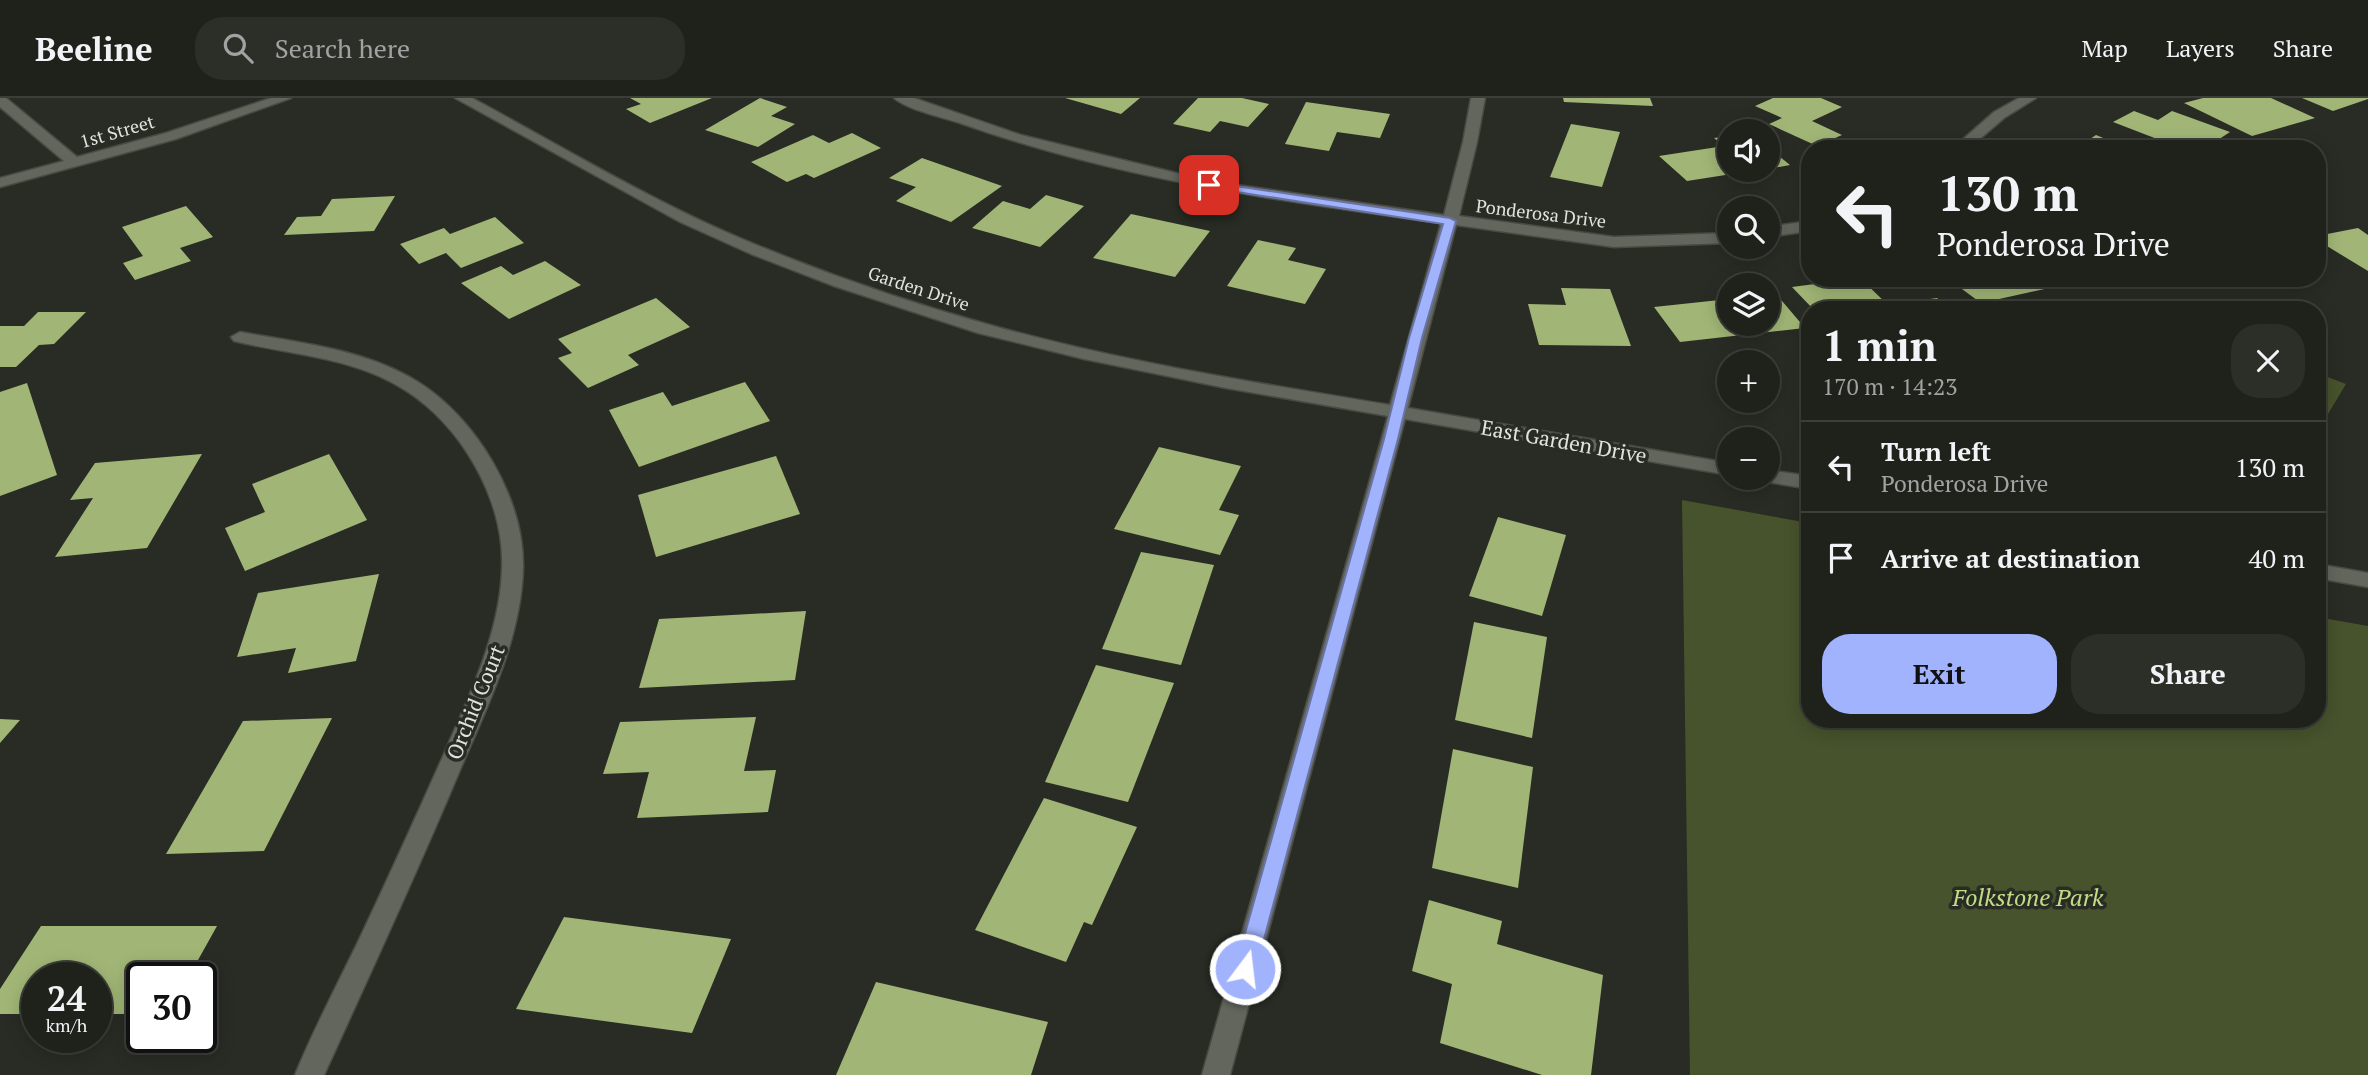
<!DOCTYPE html>
<html lang="en">
<head>
<meta charset="utf-8">
<style>
	:root { --surface:#1f211b; --page:#2c2e28; --text:#f1f3f6; --muted:#a1a3a3; --line:#3c3e3a; --accent:#a1b3fd }
	body { margin:0; font-family:"PT Serif",serif; background:var(--page); color:var(--text); height:100vh; display:flex; flex-direction:column; font-size:26px; white-space:nowrap }
	* { box-sizing:border-box; margin:0 }
	p { font-size:23px; color:var(--muted) }
	.icon { flex:none; width:38px; height:38px; fill:none; stroke:currentColor; stroke-width:2; stroke-linecap:round; stroke-linejoin:round }
	.map { position:relative; flex:1; overflow:hidden }
	.side { position:absolute; left:1801px; top:203px; width:525px; height:427px; display:flex; flex-direction:column; background:var(--surface); border-radius:28px; box-shadow:0 4px 18px #0003,0 0 0 2px var(--line) }
	.side>* { flex:none }
	.banner { position:absolute; left:1801px; top:42px; width:525px; height:147px; border-radius:28px; box-shadow:0 4px 18px #0003,0 0 0 2px var(--line); background:#1f211b; color:var(--text); overflow:hidden }
	.buttons { position:absolute; left:1717px; top:21px; display:grid; gap:14px }
	.buttons a { display:grid; place-items:center; width:63px; height:63px; border-radius:50%; background:var(--surface); box-shadow:0 4px 18px #0003,0 0 0 2px var(--line); font-size:35px }
	.speed { position:absolute; left:21px; top:864px; display:flex; gap:14px; font-size:35px; font-weight:700; text-align:center }
	.speed>* { display:grid; place-content:center; width:91px; height:91px; border-radius:50%; background:var(--surface); box-shadow:0 4px 18px #0003,0 0 0 2px var(--line); line-height:1 }
	.speed small { font-size:18px; font-weight:400 }
	.speed .limit { border:4px solid #111; border-radius:10px; background:#fff; color:#111 }
	.pin { position:absolute; display:grid; place-items:center; width:60px; height:60px; color:#fff; margin:-30px; border-radius:14px; box-shadow:0 4px 10px #0006 }
	.me { position:absolute; width:77px; margin:-38px; rotate:15deg; stroke-linejoin:round; filter:drop-shadow(0 0 5px #0008) }
	.turn { display:flex; align-items:center; gap:24px; height:147px; padding:0 21px; font-size:32px }
	.turn .icon { width:91px; height:91px; stroke-width:2.5 }
	.turn b { display:block; font-size:49px; line-height:60px }
	.round { display:grid; place-items:center; flex:none; width:74px; height:74px; border-radius:28px; background:var(--page) }
	.overview { display:flex; align-items:center; justify-content:space-between; height:119px; padding:0 21px }
	h1 { font-size:42px; font-weight:700; line-height:52px }
	.primary-button { display:flex; gap:14px; margin-top:auto; padding:14px 21px }
	.primary-button a { flex:1; height:80px; border-radius:28px; background:var(--accent); color:#111; font-size:28px; font-weight:700; line-height:80px; text-align:center }
	.primary-button a+a { background:var(--page); color:var(--text) }
	ul { padding:0; list-style:none }
	li { display:flex; align-items:center; gap:21px; height:91px; padding:0 21px; border-top:2px solid var(--line) }
	li div { flex:1 }
	li b { display:block; font-size:26px }
	li em { font-style:normal }
	header { display:flex; align-items:center; gap:42px; box-sizing:border-box; height:98px; padding:0 35px; background:var(--surface); border-bottom:2px solid var(--line) }
	header strong { font-size:33px }
	nav { display:flex; gap:38px; margin-inline-start:auto; font-size:24px }
	.search { width:490px; height:63px; background:var(--page); display:flex; align-items:center; gap:18px; box-sizing:border-box; padding:0 24px; border-radius:28px; color:var(--muted); font-size:26px }
	.map>svg:first-child { display:block }
	.green { fill:#47532c }
	.building { fill:#a1b676 }
	.lines { fill:none; stroke-linecap:round; stroke-linejoin:round }
	.minor-casing { stroke:#484a43; stroke-width:3 }
	.minor { fill:#63665d; fill-rule:evenodd }
	.route { fill:#a1b3fd; stroke:#6974a4; stroke-width:2 }
	.labels { text-anchor:middle; dominant-baseline:central; stroke-width:7; stroke-linejoin:round; paint-order:stroke }
	.far-street-label { font-size:18px; fill:#e0e2dd; stroke:#292c24 }
	.street-label { font-size:21px; fill:#e0e2dd; stroke:#292c24 }
	.near-park-label { font-size:24px; font-style:italic; fill:#c0dd83; stroke:#292c24 }
</style>
</head>
<body>
<header>
<strong>Beeline</strong>
<div class="search"><svg class="icon" aria-label="search" viewBox="0 0 24 24"><circle cx="10" cy="10" r="6"/><path d="M15 15l6 6"/></svg>Search here</div>
<nav><a>Map</a><a>Layers</a><a>Share</a></nav>
</header>
<div class="map">
<svg width="2368" height="977" viewBox="0 0 2368 977">
	<rect width="100%" height="100%" fill="#292c24"/>
	<!-- green -->
	<g class="green">
		<path d="M2317,275L2346,286L2325,321L2317,318Z"/>
		<path d="M1682,402L1809,425L1810,621H2317V519L2368,528V977H1690Z"/>
	</g>
	<!-- building -->
	<g class="building">
		<path d="M630,0H712L650,25L626,11L641,6Z"/>
		<path d="M760,0L787,9L771,18L795,26L758,49L705,32Z"/>
		<path d="M1065,0H1140L1121,16Z"/>
		<path d="M1198,0H1242L1269,6L1248,29L1220,23L1210,34L1173,26Z"/>
		<path d="M1563,0H1650L1653,8L1564,4Z"/>
		<path d="M1773,0H1821L1842,9L1812,23L1842,37L1817,48L1769,26L1782,20L1755,8Z"/>
		<path d="M2203,0H2271L2315,20L2252,38L2184,5Z"/>
		<path d="M2302,0H2368V1L2333,13Z"/>
		<path d="M1306,4L1390,16L1380,40L1337,34L1329,53L1285,46Z"/>
		<path d="M2134,13L2158,22L2172,13L2230,34L2204,51H2183L2113,24Z"/>
		<path d="M1571,26L1620,34L1602,89L1550,79Z"/>
		<path d="M852,35L881,50L814,80L806,76L787,84L751,64L813,37L829,45Z"/>
		<path d="M2096,37L2130,51L2078,49Z"/>
		<path d="M1729,38V72L1751,73L1687,83L1659,58L1724,48L1714,40Z"/>
		<path d="M1768,49L1790,67L1768,71Z"/>
		<path d="M922,60L1002,88L951,124L896,103L916,89L889,80Z"/>
		<path d="M1046,97L1084,108L1040,149L972,130L1003,103L1030,111Z"/>
		<path d="M395,98L374,133L284,137L297,119L321,118L332,101Z"/>
		<path d="M186,108L213,139L180,150L191,163L135,182L123,165L143,158L122,129Z"/>
		<path d="M1131,116L1210,133L1175,179L1093,160Z"/>
		<path d="M495,119L524,145L461,170L446,155L419,166L400,146L444,130L450,136Z"/>
		<path d="M2358,130L2368,137V173L2317,142V138Z"/>
		<path d="M1258,142L1296,150L1288,162L1326,171L1305,206L1227,188Z"/>
		<path d="M545,163L581,187L509,221L461,185L501,168L513,177Z"/>
		<path d="M1860,180L1888,207L1937,200L1951,212H1814L1792,189Z"/>
		<path d="M1947,180H2035L2049,190L1981,205Z"/>
		<path d="M1561,190L1610,191L1631,248L1539,247L1528,206L1566,207Z"/>
		<path d="M1776,196L1805,230L1680,244L1654,209L1729,201V226H1768V197Z"/>
		<path d="M656,200L690,229L628,257L639,267L588,290L558,260L572,255L558,241Z"/>
		<path d="M38,214H86L54,246L39,247L16,269H0V228H24Z"/>
		<path d="M745,284L770,323L639,369L609,312L663,294L672,308Z"/>
		<path d="M27,285L57,377L0,398V294Z"/>
		<path d="M1159,349L1241,368L1219,412L1239,417L1220,457L1114,431Z"/>
		<path d="M202,356L147,450L55,459L93,400L70,402L95,365Z"/>
		<path d="M329,356L367,422L245,473L225,430L265,414L252,386Z"/>
		<path d="M776,358L800,416L656,459L638,397Z"/>
		<path d="M1498,419L1566,437L1542,518L1469,498Z"/>
		<path d="M1141,454L1214,467L1181,567L1102,551Z"/>
		<path d="M379,476L356,563L288,575L296,550L237,559L258,495Z"/>
		<path d="M806,513L795,582L639,590L659,521Z"/>
		<path d="M1474,524L1547,539L1532,640L1455,622Z"/>
		<path d="M1096,567L1174,585L1128,704L1045,684Z"/>
		<path d="M756,619L744,673L776,672L768,714L637,720L649,674L603,676L620,624Z"/>
		<path d="M332,620L264,753L166,756L243,623Z"/>
		<path d="M0,621L20,622L0,645Z"/>
		<path d="M1453,651L1533,669L1518,790L1432,770Z"/>
		<path d="M1044,700L1137,729L1092,827L1084,824L1066,864L975,832Z"/>
		<path d="M1429,802L1502,823L1497,846L1603,877L1591,977H1542L1440,945L1452,886L1412,873Z"/>
		<path d="M564,819L731,841L692,935L516,911Z"/>
		<path d="M41,828H217L188,880H142V916H96V880H37V916H0V891Z"/>
		<path d="M876,884L1048,924L1031,977H836Z"/>
	</g>
	<g class="lines">
		<!-- minor casing -->
		<g class="minor-casing">
			<g id="minor">
				<path d="M0,0H6L77,59L166,35L271,0H291L176,41L0,89V80L64,63L0,9Z"/>
				<path d="M455,0H472C568,52 663,110 764,150C838,180 914,206 990,227C1121,264 1257,285 1390,307L1441,125C1279,103 1118,81 963,26C946,20 907,12 894,0H914L1021,37L1209,83L1444,117L1463,44L1471,0H1485L1477,44L1459,118L1614,139L1729,135V145L1614,149L1456,127L1408,310L1729,365V377L1405,321L1230,977H1202L1388,318L1226,290L1084,261L978,235L834,188L751,156L680,124Z"/>
				<path d="M2019,0H2036L2004,20L1968,51H1952L1994,14Z"/>
				<path d="M1810,123V133L1768,139V129Z"/>
				<path d="M240,234C300,245 365,251 418,284C476,320 525,401 523,471C521,541 487,609 460,672C417,775 370,876 324,977H295C313,933 335,891 356,848C386,785 415,721 444,656C469,598 500,536 502,471C505,403 462,328 405,292C354,259 292,257 234,243L231,239Z"/>
				<path d="M1768,372L1810,378V391L1761,383L1759,380H1768Z"/>
				<path d="M2317,466L2368,475V489L2317,480Z"/>
			</g>
		</g>
		<!-- minor -->
		<use href="#minor" class="minor"/>
	</g>
	<!-- route -->
	<path class="route" d="M1209,84L1450,120L1456,123L1422,240L1398,341L1256,871L1253,878L1245,880L1238,878L1235,871L1384,341L1409,240L1443,126L1205,89V85Z"/>
	<g class="labels">
		<!-- far-street labels -->
		<g class="far-street-label">
			<text transform="translate(117 33) rotate(-16)">1st Street</text>
			<text transform="translate(1541 115) rotate(7)">Ponderosa Drive</text>
			<text transform="translate(919 190) rotate(18)">Garden Drive</text>
		</g>
		<!-- street labels -->
		<g class="street-label">
			<text transform="translate(1564 343) rotate(10)">East Garden Drive</text>
			<text transform="translate(475 604) rotate(-68)">Orchid Court</text>
		</g>
		<!-- near-park labels -->
		<g class="near-park-label">
			<text x="2028" y="799">Folkstone Park</text>
		</g>
	</g>
</svg>
<div class="buttons">
<a><svg class="icon" aria-label="sound" viewBox="0 0 24 24"><path d="M4 9h4l5-4v14l-5-4H4zM17 9q2 3 0 6"/></svg></a>
<a><svg class="icon" aria-label="search" viewBox="0 0 24 24"><circle cx="10" cy="10" r="6"/><path d="M15 15l6 6"/></svg></a>
<a><svg class="icon" aria-label="layers" viewBox="0 0 24 24"><path d="M12 4l9 5-9 5-9-5zM3 14l9 5 9-5"/></svg></a>
<a>+</a>
<a>−</a>
</div>
<div class="speed"><div>24<small>km/h</small></div><div class="limit">30</div></div>
<div class="pin" style="left:1209px;top:87px;background:#d93025"><svg class="icon" aria-label="arrive" viewBox="0 0 24 24"><path d="M6 21V4h12l-3 4 3 4H6"/></svg></div>
<svg class="me" style="left:1245px;top:871px" viewBox="-20 -20 40 40"><circle r="17" fill="#a1b3fd" stroke="#fff" stroke-width="3"/><path d="M0-11L8 9 0 5-8 9z" fill="#fff"/></svg>
<div class="banner">
<div class="turn"><svg class="icon" aria-label="left" viewBox="0 0 24 24"><path d="M17 20v-9H6M10 6l-5 5 5 5"/></svg><div><b>130 m</b>Ponderosa Drive</div></div>
</div>
<section class="side">
<div class="overview"><div><h1>1 min</h1><p>170 m · 14:23</p></div><a class="round"><svg class="icon" aria-label="close" viewBox="0 0 24 24"><path d="M6 6l12 12M18 6L6 18"/></svg></a></div>
<ul>
<li><svg class="icon" aria-label="left" viewBox="0 0 24 24"><path d="M17 20v-9H6M10 6l-5 5 5 5"/></svg><div><b>Turn left</b><p>Ponderosa Drive</p></div><em>130 m</em></li>
<li><svg class="icon" aria-label="arrive" viewBox="0 0 24 24"><path d="M6 21V4h12l-3 4 3 4H6"/></svg><div><b>Arrive at destination</b></div><em>40 m</em></li>
</ul>
<div class="primary-button"><a>Exit</a><a>Share</a></div>
</section>
</div>
</body>
</html>
